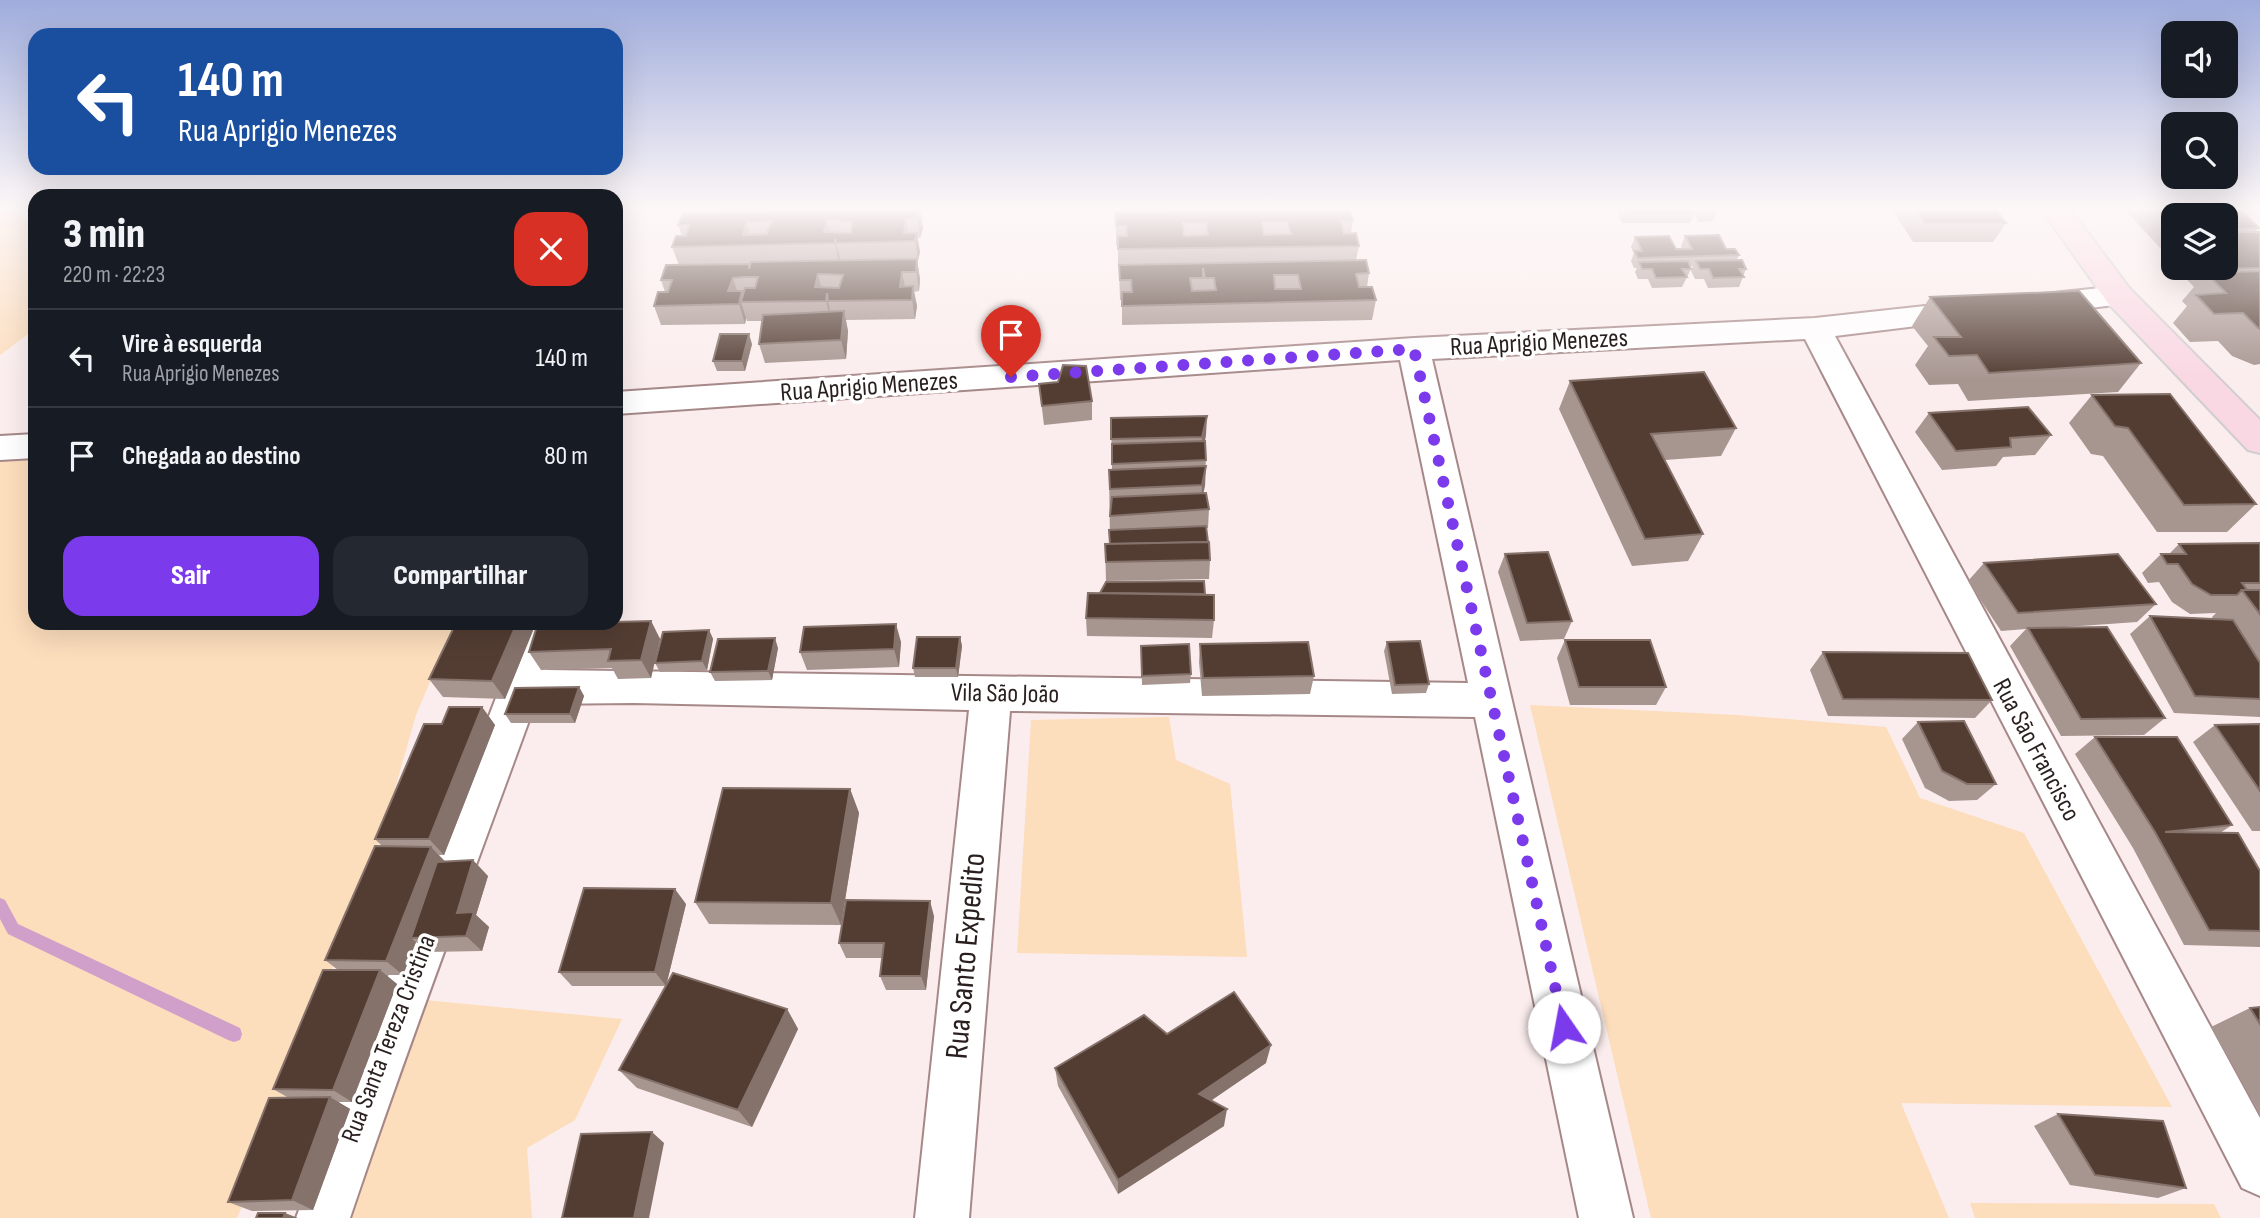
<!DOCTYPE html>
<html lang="pt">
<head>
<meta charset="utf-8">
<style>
	:root { --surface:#171b24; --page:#242831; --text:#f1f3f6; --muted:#9ea1a6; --line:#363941; --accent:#7c3aed }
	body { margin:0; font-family:"Sofia Sans Condensed",sans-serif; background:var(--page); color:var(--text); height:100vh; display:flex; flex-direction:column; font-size:26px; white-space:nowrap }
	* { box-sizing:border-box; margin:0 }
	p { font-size:23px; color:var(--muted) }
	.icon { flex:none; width:38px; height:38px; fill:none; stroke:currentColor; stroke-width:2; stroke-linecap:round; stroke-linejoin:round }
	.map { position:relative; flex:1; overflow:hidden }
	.side { position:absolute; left:28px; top:189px; width:595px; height:441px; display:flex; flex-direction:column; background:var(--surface); border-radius:21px; box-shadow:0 7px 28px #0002 }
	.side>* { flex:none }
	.banner { position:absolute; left:28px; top:28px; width:595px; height:147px; border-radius:21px; box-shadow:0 7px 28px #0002; background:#1a4fa0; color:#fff; overflow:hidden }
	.controls { position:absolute; left:2161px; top:21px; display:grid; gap:14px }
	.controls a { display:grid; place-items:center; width:77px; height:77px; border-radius:14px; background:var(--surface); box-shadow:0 7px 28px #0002; font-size:35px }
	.pin { position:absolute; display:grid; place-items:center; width:60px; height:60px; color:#fff; margin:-72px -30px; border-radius:50% 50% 50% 0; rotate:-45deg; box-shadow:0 0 7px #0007 }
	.pin .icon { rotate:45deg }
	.me { position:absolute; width:77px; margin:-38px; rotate:348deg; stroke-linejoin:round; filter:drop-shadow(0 0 5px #0008) }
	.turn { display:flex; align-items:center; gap:24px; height:147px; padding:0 35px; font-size:32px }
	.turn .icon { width:91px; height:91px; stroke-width:2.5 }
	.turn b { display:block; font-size:49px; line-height:60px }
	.round { display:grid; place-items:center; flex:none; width:74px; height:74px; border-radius:21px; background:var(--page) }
	.overview { display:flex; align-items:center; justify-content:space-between; height:119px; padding:0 35px }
	h1 { font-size:42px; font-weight:800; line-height:52px }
	.primary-button { display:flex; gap:14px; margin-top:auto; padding:14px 35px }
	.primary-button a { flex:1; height:80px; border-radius:21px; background:var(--accent); color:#fff; font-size:28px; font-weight:800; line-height:80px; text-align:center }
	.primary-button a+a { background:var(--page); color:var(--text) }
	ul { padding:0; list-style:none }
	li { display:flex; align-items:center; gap:21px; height:98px; padding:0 35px; border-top:2px solid var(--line) }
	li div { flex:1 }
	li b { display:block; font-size:26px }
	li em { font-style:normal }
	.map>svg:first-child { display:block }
	.green { fill:#fcddbc }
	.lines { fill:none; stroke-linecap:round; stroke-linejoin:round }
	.stream { fill:#d1a0ca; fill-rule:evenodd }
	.minor-casing { stroke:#a68888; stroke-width:4 }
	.major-casing { stroke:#d0cece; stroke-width:4 }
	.minor { fill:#fff; fill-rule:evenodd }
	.major { fill:#f9d7e3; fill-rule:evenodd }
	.wall { fill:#a79590 }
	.shaded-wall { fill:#85726b }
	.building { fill:#533d33; stroke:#85726b; stroke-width:2; fill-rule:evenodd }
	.route { stroke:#7c3aed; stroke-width:12; stroke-dasharray:0 21.6 }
	.labels { text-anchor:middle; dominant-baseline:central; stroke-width:7; stroke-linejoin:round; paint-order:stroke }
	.street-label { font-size:26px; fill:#2a1f1f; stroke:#fff }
	.near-street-label { font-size:32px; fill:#2a1f1f; stroke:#fff }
</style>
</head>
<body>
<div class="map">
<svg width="2260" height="1218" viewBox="0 0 2260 1218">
	<rect width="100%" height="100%" fill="#fbeded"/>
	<!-- green -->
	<g class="green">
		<path d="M0,209H35V329L0,355Z"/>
		<path d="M35,459V623H455L416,715L383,831L263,1157L237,1218H0V461Z"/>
		<path d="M1530,705L1737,715L1886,727L1920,798L2024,833L2172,1107L1901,1103L1949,1218H1651Z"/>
		<path d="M1169,717L1176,760L1230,784L1247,957L1017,953L1031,720Z"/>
		<path d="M425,1000L622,1019L575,1120L527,1148L532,1218H340Z"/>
		<path d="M1970,1203L2214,1204L2221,1218H1975Z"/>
	</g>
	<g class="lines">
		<!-- stream -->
		<path class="stream" d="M0,898L5,900L18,924L240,1028L242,1034L240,1040L234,1042L228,1040L8,934L0,919Z"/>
		<!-- minor casing -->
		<g class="minor-casing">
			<g id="minor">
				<path d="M2119,286L2130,289L2134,296L2130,303L2034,315L2023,312L2018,305L2023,298L2034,295Z"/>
				<path d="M1971,301L1982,304L1987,311L1982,318L1835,336L2260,1118V1196L2242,1188L1805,339L1432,359L1633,1218H1579L1475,717L1010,711L969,1218H915L969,710L634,703L535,704C473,875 408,1045 350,1218H296C361,1041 432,866 499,690L498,687L525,623H563L547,670L1468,683L1400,360L616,414V392L1414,338L1815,318Z"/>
				<path d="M35,434V458L0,460V436Z"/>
			</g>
		</g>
		<!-- major casing -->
		<g class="major-casing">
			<path id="major" d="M2041,209H2070L2130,289L2260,420V453L2248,450L2108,303Z"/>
		</g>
		<!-- minor -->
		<use href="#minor" class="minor"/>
		<!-- major -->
		<use href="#major" class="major"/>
	</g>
	<!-- wall -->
	<g class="wall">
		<path d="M694,209H839L695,212Z"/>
		<path d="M920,209L923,228L920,238H917L920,252L918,260L917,261L920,279L919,291L914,292L917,306L915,319L846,320L848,331L846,359L765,363L759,344L763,321H747L746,318L745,324L661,325L654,306L665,292L661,280L679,265L672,247L682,236L678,225Z"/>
		<path d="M1116,209H1350L1353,221L1351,233L1359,246L1356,260L1369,273L1367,287L1376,300L1372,320L1122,325V300H1120L1119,268H1118V245H1116Z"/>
		<path d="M1618,209H1716L1717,211L1713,221L1698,222L1694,214L1690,223H1622L1617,211Z"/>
		<path d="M1892,209H1996L2006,223L1993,242H1913Z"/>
		<path d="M2124,209H2240L2259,228L2256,232H2260V364L2254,365L2232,356L2218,341L2190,342L2173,323L2187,306L2182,301L2194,287L2176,268H2226V215H2174V265L2163,253L2165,250H2162Z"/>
		<path d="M1685,236L1726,249L1739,255L1736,261L1746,269L1739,287L1708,288L1704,279H1695L1691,271L1693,266H1690L1691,269L1682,287L1652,288L1648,279H1638L1635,272L1637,268H1634L1631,261L1634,253L1631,247L1635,237L1676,249H1682L1681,246Z"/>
		<path d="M1930,297L2141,363L2118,392L1968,401L1958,384L1929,385L1915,365L1928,346L1912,326Z"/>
		<path d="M752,344L745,371H717L713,361Z"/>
		<path d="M1570,381L1736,428L1721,456L1665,460L1703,534L1688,561L1632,566L1559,409Z"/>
		<path d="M1039,384L1092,401V420L1044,425Z"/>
		<path d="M2092,395L2256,504L2227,532H2157L2103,456L2091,454L2069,423Z"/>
		<path d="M1929,413L2051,435L2035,455L2003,457L1996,466L1942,470L1915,432Z"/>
		<path d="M1111,418L1206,435L1205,441L1206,460L1203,493L1209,509L1208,528H1206L1210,560L1209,579L1106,581L1105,544H1110L1109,470H1112Z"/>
		<path d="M2260,543V717L2174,713L2130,634L2150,616L2213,619L2212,617L2216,613L2190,614L2172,602L2159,582L2148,583L2142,573L2161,554H2169L2179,544Z"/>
		<path d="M1505,554L1572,621L1564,639L1520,641L1498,572Z"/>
		<path d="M1984,563L2156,604L2137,622L2052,628L2165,718L2144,735L2061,736L2010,646L2026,629L2001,631L1968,581Z"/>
		<path d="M1205,594L1214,620L1212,638L1087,636L1086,618Z"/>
		<path d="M651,621L660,639L651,678L618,679L612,668L541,670L529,652Z"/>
		<path d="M449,623H536L505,699L443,697L429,679L453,629Z"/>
		<path d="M709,630L713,639L707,670L660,672L655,663Z"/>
		<path d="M960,637L962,646L958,677H915L913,668Z"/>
		<path d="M1565,640L1666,687L1656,705H1570L1557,658Z"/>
		<path d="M901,642L899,667L807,670L800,652Z"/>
		<path d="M1387,642L1429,684L1426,693L1392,694L1384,651Z"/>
		<path d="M1200,644L1314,676L1310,694L1202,696L1199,662Z"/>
		<path d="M1141,646L1191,674L1190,683L1142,685Z"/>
		<path d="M778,648L772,680L715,681L710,672Z"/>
		<path d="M1823,652L1992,700L1975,718L1828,716L1810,670Z"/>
		<path d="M579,687L584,696L575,723H511L505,714Z"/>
		<path d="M482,707L495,725L444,855H439L445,861L488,876L476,915L489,927L482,951L428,952L416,942L403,975H386L397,984L352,1102H338L350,1109L313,1210L252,1211L228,1202L289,1098L273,1089L338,970L325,960L382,846L375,839L442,724Z"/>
		<path d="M1918,722L1996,784L1977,800L1949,801L1925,788L1902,739Z"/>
		<path d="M2260,724V831H2252L2193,742L2215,725Z"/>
		<path d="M2095,737L2232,825L2220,833L2260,871V947L2184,945L2133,848L2075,754Z"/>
		<path d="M850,789L859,813L841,925L709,924L695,902Z"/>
		<path d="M686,904L666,986H572L559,972Z"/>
		<path d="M934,916L926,990H886L880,976L882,958H846L839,943Z"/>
		<path d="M2260,1007V1114L2211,1027L2250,1008Z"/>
		<path d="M787,1009L798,1029L752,1127L637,1088L619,1070Z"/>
		<path d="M1167,1034L1266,1063L1211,1100L1224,1126L1118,1194L1058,1086L1055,1068Z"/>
		<path d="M2058,1114L2186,1188L2158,1198L2070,1185L2034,1126Z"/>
	</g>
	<!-- shaded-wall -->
	<g class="shaded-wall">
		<path d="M920,209L923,228L920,238L917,218Z"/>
		<path d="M906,219L909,238L904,233Z"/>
		<path d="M827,220L831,239L824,232Z"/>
		<path d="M747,222L752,242L743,235Z"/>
		<path d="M917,233L920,252L918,260L915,241Z"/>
		<path d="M835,239L840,259L839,263L835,243Z"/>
		<path d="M917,259L920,279L919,291L916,272Z"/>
		<path d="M902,272L906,292L900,287Z"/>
		<path d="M818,274L823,294L815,287Z"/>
		<path d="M733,278L739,297L728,291Z"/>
		<path d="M913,286L917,306L915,319L912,300Z"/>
		<path d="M742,291L745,302H741L746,318L745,324L739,304Z"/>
		<path d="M827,293L828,301L831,317V320L826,301Z"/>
		<path d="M844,311L848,331L846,359L841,340Z"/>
		<path d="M749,334L752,344L745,371L742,361Z"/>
		<path d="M1207,416L1206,435L1201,456L1202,437Z"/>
		<path d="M1206,466L1205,486L1201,504L1202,485Z"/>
		<path d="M651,621L660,639L651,678L641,660Z"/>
		<path d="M517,623H536L505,699L492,681Z"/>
		<path d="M896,624L901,642L899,667L894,649Z"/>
		<path d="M709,630L713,639L707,670L702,661Z"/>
		<path d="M960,637L962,646L958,677L956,668Z"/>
		<path d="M775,638L778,648L772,680L768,671Z"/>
		<path d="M579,687L584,696L575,723L570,714Z"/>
		<path d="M482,707L495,725L444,855L429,839Z"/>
		<path d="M850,789L859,813L841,925L831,903Z"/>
		<path d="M431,847L446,863L411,938L416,942L403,975L386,961Z"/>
		<path d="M473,860L488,876L476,915L489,927L482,951L466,936L457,913Z"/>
		<path d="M675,889L686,904L666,986L655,972Z"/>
		<path d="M930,901L934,916L926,990L921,976Z"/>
		<path d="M380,970L397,984L352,1102L333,1090Z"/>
		<path d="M787,1009L798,1029L752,1127L738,1110Z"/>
		<path d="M1271,1045L1266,1063L1196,1111L1199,1094Z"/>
		<path d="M330,1097L350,1109L313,1210L292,1200Z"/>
		<path d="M1227,1109L1224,1126L1118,1194V1180Z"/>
		<path d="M652,1132L664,1143L649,1218H634Z"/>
		<path d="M285,1213L298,1218H283Z"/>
	</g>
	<!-- building -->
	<g class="building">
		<path d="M866,209H919L917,218L906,219L904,233H917L915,241L836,243L835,239V243L672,247L676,236H686L689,225H678L683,213ZM827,220H840V222L852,221L851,233L824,232ZM771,221L767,234L743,235L747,222Z"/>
		<path d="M1304,209H1350L1353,221H1341L1344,234L1356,233L1359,246L1118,249V236H1127L1126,226H1116L1115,212ZM1262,222H1287L1291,234L1264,235ZM1183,223H1206L1208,235L1184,236Z"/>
		<path d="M1624,209H1692L1694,213L1626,214Z"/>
		<path d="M1701,209H1716L1717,211L1703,212Z"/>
		<path d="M1915,209H1996L2006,223H1925Z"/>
		<path d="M2157,209H2240L2259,228L2226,229V215H2174V227Z"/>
		<path d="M2226,232H2260V268L2211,269L2210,268H2226Z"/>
		<path d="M1719,235L1726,249H1735L1739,255L1638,258L1634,251H1642L1635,237L1669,236L1676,249H1692L1685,236Z"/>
		<path d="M917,259L916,272H902L900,287L913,286L912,300L828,301L827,293L826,301L741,302L745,288H755L758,277H746L733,278L728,291H742L739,304L654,306L658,292H668L672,280H661L666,265L749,264V269L751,262ZM818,274L843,275L839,288L815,287Z"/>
		<path d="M1366,260L1369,273L1356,274L1359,287H1372L1376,300L1122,306V292H1132L1131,280H1120L1119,265ZM1203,268L1205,278H1214L1216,290L1192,291L1190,278H1203ZM1274,275H1298L1301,289H1275Z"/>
		<path d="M1742,260L1746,269H1739L1744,277L1713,278L1709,269H1700L1696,261Z"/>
		<path d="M1688,261L1691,269H1682L1687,277L1656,278L1652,269H1642L1639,262Z"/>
		<path d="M2260,271V329L2258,328L2243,313L2214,314L2196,295L2226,293L2206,273Z"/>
		<path d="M2079,291L2141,363L1989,373L1977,355L1949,356L1934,337H1961L1930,297Z"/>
		<path d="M844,311L841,340L759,344L763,315Z"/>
		<path d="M720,334H749L742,361H713Z"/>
		<path d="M1063,365L1086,366L1092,401L1042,406L1039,384L1058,382Z"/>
		<path d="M1704,372L1736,428L1651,434L1703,534L1645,539L1570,381Z"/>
		<path d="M2170,394L2256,504L2184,505L2128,428L2115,426L2092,395Z"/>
		<path d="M2028,407L2051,435L2010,438L2011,447L1956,451L1929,413Z"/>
		<path d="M1207,416L1202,437L1111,439V418Z"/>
		<path d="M1205,441L1206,460L1112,464V444Z"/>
		<path d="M1206,466L1202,485L1110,489L1109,470Z"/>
		<path d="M1206,493L1209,509L1110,516L1112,497Z"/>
		<path d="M1206,526L1208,542L1110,544L1109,530Z"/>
		<path d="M1209,542L1210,560L1106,562L1105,544Z"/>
		<path d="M2260,543V583H2242L2247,590H2242L2237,595H2211L2192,584L2178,564H2167L2161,554H2186L2179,544Z"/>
		<path d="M1548,552L1572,621L1527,623L1505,554Z"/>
		<path d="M2118,554L2156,604L2018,613L1984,563Z"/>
		<path d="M1204,581L1205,594L1100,593L1106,582Z"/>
		<path d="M2242,590H2260V614Z"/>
		<path d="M1088,593L1214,595V620L1086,618Z"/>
		<path d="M2150,616L2233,620L2260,663V699L2195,696Z"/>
		<path d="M651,621L641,660L608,661L611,649L529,652L538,623H616V622Z"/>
		<path d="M456,623H517L492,681L429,679Z"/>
		<path d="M896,624L894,649L800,652L804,627Z"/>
		<path d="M2107,627L2165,718L2081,719L2028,628Z"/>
		<path d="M709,630L702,661L655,663L663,632Z"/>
		<path d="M917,637H960L956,668H913Z"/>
		<path d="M775,638L768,671L710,672L718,639Z"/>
		<path d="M1565,640H1650L1666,687H1579Z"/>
		<path d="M1420,641L1429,684L1395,685L1387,642Z"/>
		<path d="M1308,642L1314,676L1203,678L1200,644Z"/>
		<path d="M1189,644L1191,674L1142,676L1141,646Z"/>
		<path d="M1823,652L1968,653L1992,700L1843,699Z"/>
		<path d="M579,687L570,714H505L515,688Z"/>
		<path d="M449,707H482L429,839H375L424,724H442Z"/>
		<path d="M1964,721L1996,784H1967L1942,771L1918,722Z"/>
		<path d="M2260,724V791L2215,725Z"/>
		<path d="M2095,737H2177L2232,825L2165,832L2238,833L2260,871V931L2209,930L2155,832Z"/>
		<path d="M723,788L850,789L831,903L695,902Z"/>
		<path d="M375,846L431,847L386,961L325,960Z"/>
		<path d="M473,860L457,913L474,912L466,936L411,938L437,862Z"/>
		<path d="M584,888L675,889L655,972H559Z"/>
		<path d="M846,900L930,901L921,976H880L884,943H839Z"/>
		<path d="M323,970H380L333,1090L273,1089Z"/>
		<path d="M673,973L787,1009L738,1110L619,1070Z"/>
		<path d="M1234,992L1271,1045L1199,1094L1227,1109L1118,1180L1055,1068L1144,1015L1167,1034Z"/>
		<path d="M2260,1007V1024L2250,1008Z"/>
		<path d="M330,1097L292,1200L228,1202L269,1098Z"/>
		<path d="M2058,1114L2163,1121L2186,1188L2095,1175Z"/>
		<path d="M652,1132L634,1218H562L581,1134Z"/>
		<path d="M258,1213H285L283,1218H256Z"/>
	</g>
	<!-- sky -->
	<linearGradient id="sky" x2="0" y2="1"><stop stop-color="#9facdc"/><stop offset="0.55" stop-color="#fdf7f7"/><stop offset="1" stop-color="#fdf7f7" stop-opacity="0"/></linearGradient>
	<rect width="2260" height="380" fill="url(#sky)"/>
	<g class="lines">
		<!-- route -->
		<path class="route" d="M1011,377L1414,349L1564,1027"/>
	</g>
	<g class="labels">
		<!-- street labels -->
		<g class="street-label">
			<text transform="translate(1539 343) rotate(-3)">Rua Aprigio Menezes</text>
			<text transform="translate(869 387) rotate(-4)">Rua Aprigio Menezes</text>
			<text transform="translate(1005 694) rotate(1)">Vila São João</text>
			<text transform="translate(2036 750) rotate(62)">Rua São Francisco</text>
			<text transform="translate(389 1039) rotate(-69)">Rua Santa Tereza Cristina</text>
		</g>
		<!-- near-street labels -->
		<g class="near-street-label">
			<text transform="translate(966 956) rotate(-85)">Rua Santo Expedito</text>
		</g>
	</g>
</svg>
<div class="controls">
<a><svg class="icon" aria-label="sound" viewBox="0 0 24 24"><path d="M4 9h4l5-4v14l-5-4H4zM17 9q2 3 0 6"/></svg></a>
<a><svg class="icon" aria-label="search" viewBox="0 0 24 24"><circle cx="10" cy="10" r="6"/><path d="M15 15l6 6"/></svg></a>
<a><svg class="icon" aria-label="layers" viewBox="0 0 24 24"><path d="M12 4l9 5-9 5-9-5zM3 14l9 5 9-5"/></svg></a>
</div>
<div class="pin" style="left:1011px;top:377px;background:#d93025"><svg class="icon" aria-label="arrive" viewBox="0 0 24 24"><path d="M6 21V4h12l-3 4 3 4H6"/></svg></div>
<svg class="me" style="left:1564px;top:1027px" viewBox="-20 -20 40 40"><circle r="19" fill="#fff"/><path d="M0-13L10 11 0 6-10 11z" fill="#7c3aed"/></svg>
<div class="banner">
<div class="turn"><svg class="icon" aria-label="left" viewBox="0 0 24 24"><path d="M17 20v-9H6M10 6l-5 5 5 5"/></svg><div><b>140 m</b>Rua Aprigio Menezes</div></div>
</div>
<section class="side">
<div class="overview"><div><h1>3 min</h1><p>220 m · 22:23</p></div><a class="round" style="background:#d93025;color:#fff"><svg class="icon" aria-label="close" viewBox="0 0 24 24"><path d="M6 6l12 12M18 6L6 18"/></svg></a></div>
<ul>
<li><svg class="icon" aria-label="left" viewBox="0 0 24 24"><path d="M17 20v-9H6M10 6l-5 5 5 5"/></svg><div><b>Vire à esquerda</b><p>Rua Aprigio Menezes</p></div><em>140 m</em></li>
<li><svg class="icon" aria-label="arrive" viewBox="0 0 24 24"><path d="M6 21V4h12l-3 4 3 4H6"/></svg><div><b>Chegada ao destino</b></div><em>80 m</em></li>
</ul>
<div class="primary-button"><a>Sair</a><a>Compartilhar</a></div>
</section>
</div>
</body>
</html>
